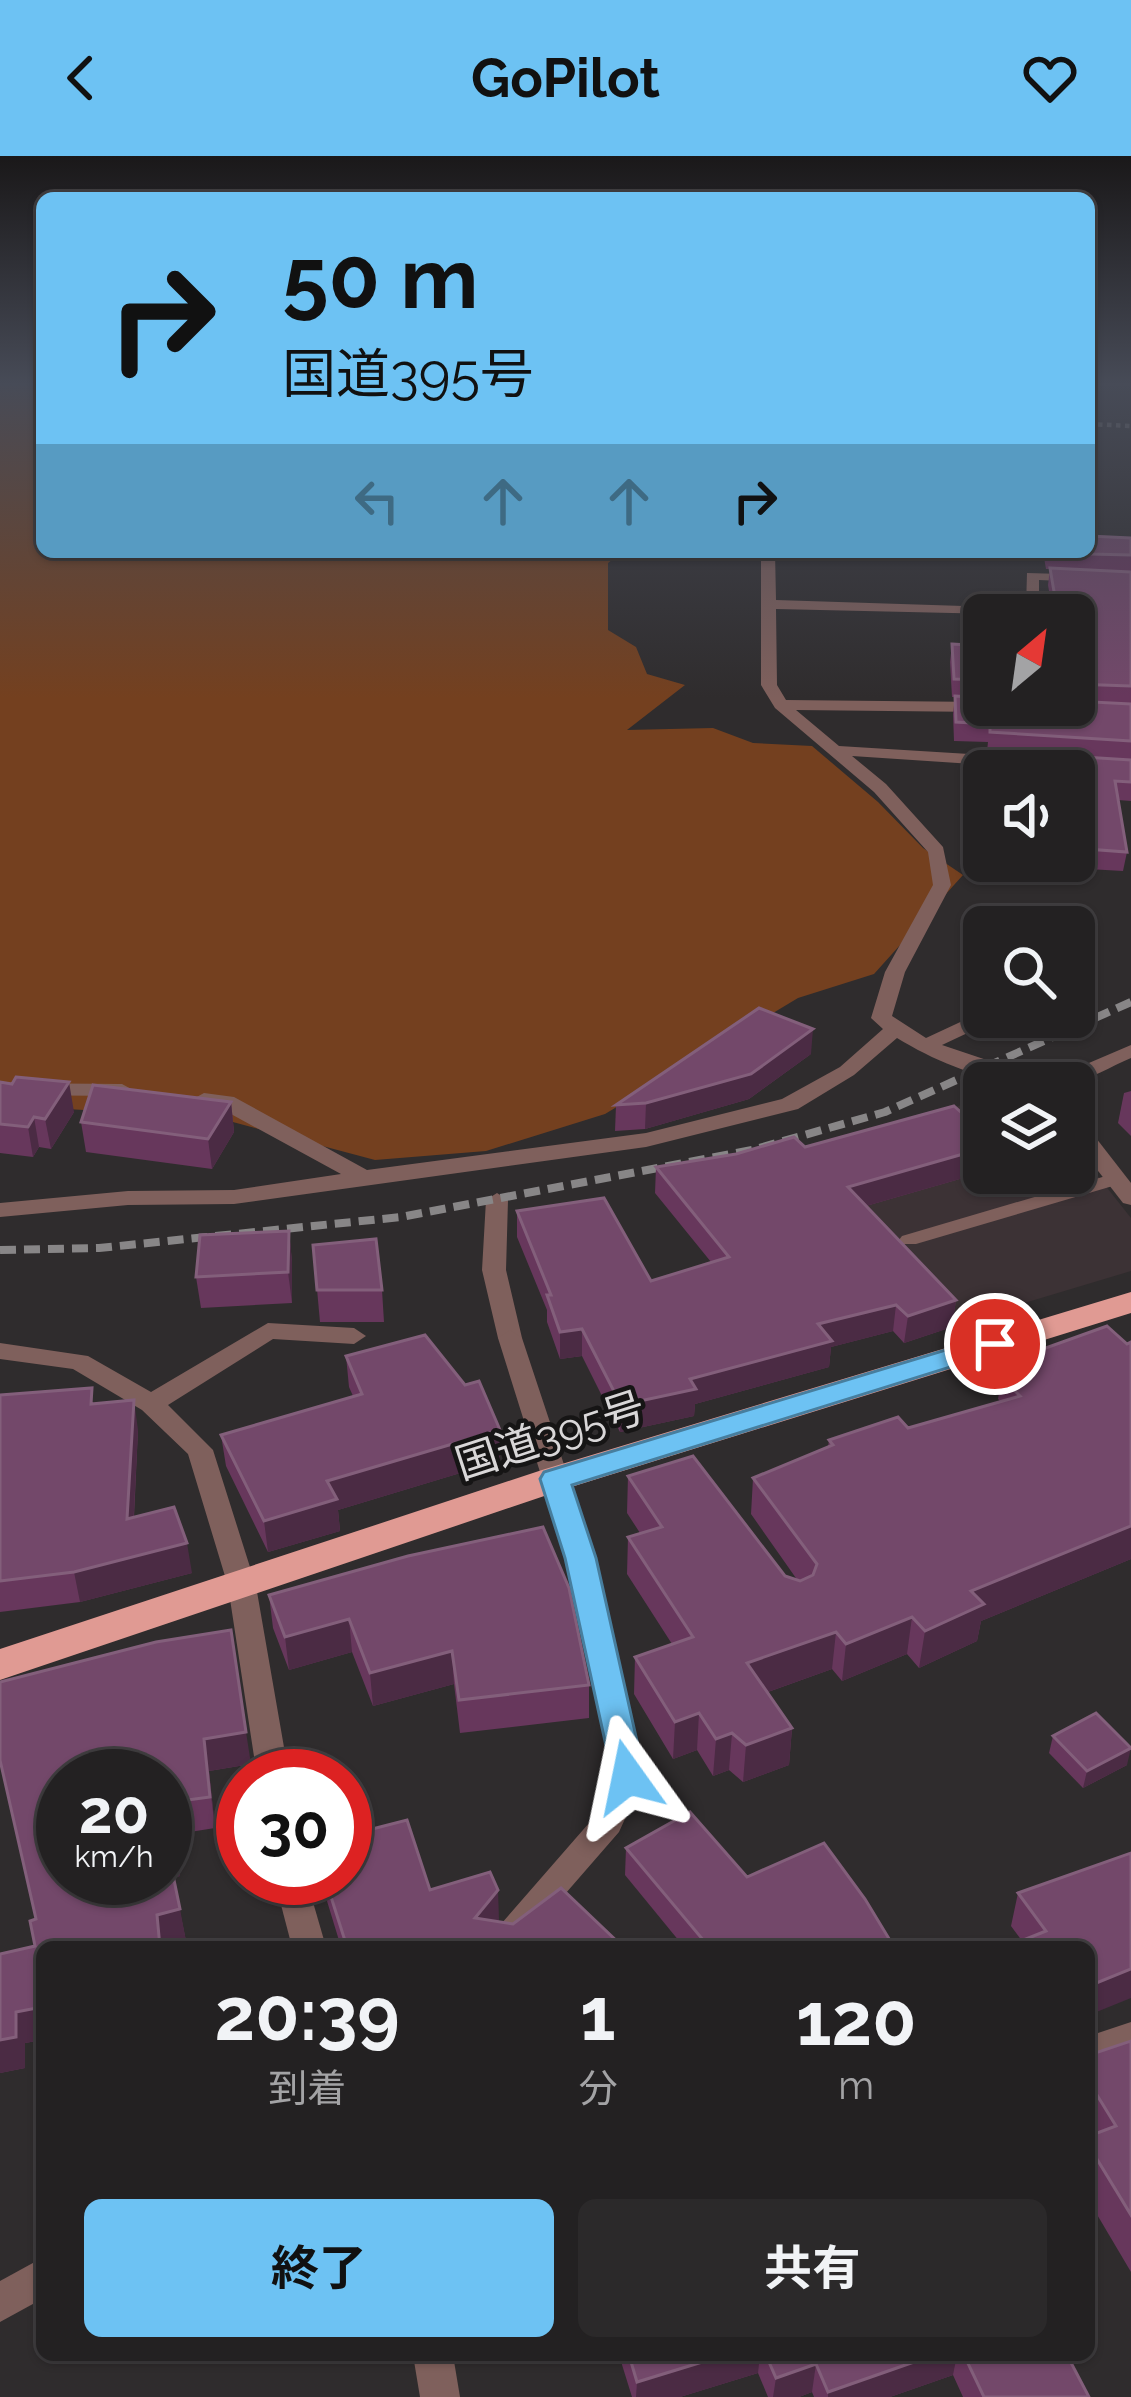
<!DOCTYPE html>
<html lang="ja">
<head>
<meta charset="utf-8">
<style>
	body { margin:0; font-family:Raleway,"Noto Sans JP",sans-serif; background:#2b292a; color:#f1f3f6; height:100vh; display:flex; flex-direction:column; font-size:45px; white-space:nowrap }
	* { box-sizing:border-box; margin:0 }
	p { font-size:39px; color:#a3a3a5 }
	.icon { flex:none; width:66px; height:66px; fill:none; stroke:currentColor; stroke-width:2; stroke-linecap:round; stroke-linejoin:round }
	.map { position:relative; flex:1; overflow:hidden }
	.panel { position:absolute; left:36px; top:1785px; width:1059px; height:420px; display:flex; flex-direction:column; background:#232122; border-radius:18px; box-shadow:0 3px 9px #0004,0 0 0 3px #403e40 }
	.panel>* { flex:none }
	.hud { position:absolute; left:36px; top:36px; width:1059px; height:366px; border-radius:18px; box-shadow:0 3px 9px #0004,0 0 0 3px #403e40; background:#6dc2f3; color:#111; overflow:hidden }
	.needle { width:78px; rotate:29deg }
	.buttons { position:absolute; left:963px; top:438px; display:grid; gap:24px }
	.buttons a { display:grid; place-items:center; width:132px; height:132px; border-radius:18px; background:#232122; box-shadow:0 3px 9px #0004,0 0 0 3px #403e40; font-size:60px }
	.speed { position:absolute; left:36px; top:1593px; display:flex; gap:24px; font-size:60px; font-weight:700; text-align:center }
	.speed>* { display:grid; place-content:center; width:156px; height:156px; border-radius:50%; background:#232122; box-shadow:0 3px 9px #0004,0 0 0 3px #403e40; line-height:1 }
	.speed small { font-size:30px; font-weight:400 }
	.speed .limit { border:18px solid #d22; background:#fff; color:#111 }
	.pin { position:absolute; display:grid; place-items:center; width:102px; height:102px; color:#fff; margin:-51px; border:6px solid #fff; border-radius:50%; box-shadow:0 3px 12px #0007 }
	.me { position:absolute; width:132px; margin:-66px; rotate:348deg; stroke-linejoin:round; filter:drop-shadow(0 0 9px #0008) }
	.turn { display:flex; align-items:center; gap:42px; height:252px; padding:0 48px; font-size:54px }
	.turn .icon { width:156px; height:156px; stroke-width:2.5 }
	.turn b { display:block; font-size:84px; line-height:102px }
	.lanes { display:flex; align-items:center; height:114px; padding:0 48px; background:#0003; justify-content:center; gap:60px; direction:ltr }
	.lanes .off { opacity:.35 }
	.eta { display:flex; justify-content:space-evenly; align-items:center; height:204px; text-align:center }
	.eta b { font-size:72px; font-weight:700; line-height:84px }
	.primary-button { display:flex; gap:24px; margin-top:auto; padding:24px 48px }
	.primary-button a { flex:1; height:138px; border-radius:18px; background:#6dc2f3; color:#111; font-size:48px; font-weight:700; line-height:138px; text-align:center }
	.primary-button a+a { background:#2b292a; color:#f1f3f6 }
	header { display:flex; justify-content:space-between; align-items:center; height:156px; padding:0 48px; background:#6dc2f3; color:#111; font-size:54px; font-weight:700 }
	.map>svg:first-child { display:block }
</style>
</head>
<body>
<header><svg class="icon" aria-label="back" viewBox="0 0 24 24"><path d="M15 5l-7 7 7 7"/></svg>GoPilot<svg class="icon" aria-label="heart" viewBox="0 0 24 24"><path d="M12 20l-8-8c-3-5 5-10 8-4 3-6 11-1 8 4z"/></svg></header>
<div class="map">
<svg width="1131" height="2241" viewBox="0 0 1131 2241">
	<rect width="100%" height="100%" fill="#2f2c2d"/>
	<!-- built -->
	<path fill="#3c3235" d="M 984,942 L 984,1017 L 1074,1017 L 1074,990 L 1131,1062 L 1131,1115 L 964,1165 L 804,998 Z"/>
	<!-- green -->
	<path fill="#74401f" d="M 0,229 L 42,229 L 42,396 L 622,396 L 608,407 L 608,474 L 636,491 L 647,518 L 685,529 L 627,574 L 713,572 L 753,587 L 812,590 L 878,646 L 923,692 L 963,719 L 874,818 L 798,842 L 605,958 L 486,995 L 375,1004 L 218,962 L 0,949 Z"/>
	<g fill="none" stroke-linecap="round" stroke-linejoin="round">
		<!-- path -->
		<path stroke="#838081" stroke-width="4.5" stroke-dasharray="4.5 4.5" stroke-linecap="butt" d="M 1089,268 L 1131,270"/>
		<!-- service -->
		<path fill="#7f605c" fill-rule="evenodd" d="M 1116,1017 L 1126,1023 L 1123,1027 L 916,1088 L 902,1088 L 899,1084 L 902,1080 Z"/>
		<!-- pedestrian -->
		<path fill="#7f605c" fill-rule="evenodd" d="M 497,1037 L 508,1044 L 506,1114 L 522,1182 L 510,1190 L 498,1182 L 482,1114 L 486,1044 Z"/>
		<!-- minor -->
		<g fill="#7f605c" fill-rule="evenodd">
			<path d="M 761,396 L 775,396 L 776,444 L 1026,452 L 1027,417 L 1131,420 L 1131,428 L 1039,424 L 1039,459 L 776,453 L 777,529 L 786,544 L 983,546 L 991,551 L 983,556 L 796,554 L 839,590 L 1018,601 L 1026,606 L 1018,611 L 852,600 L 886,628 L 943,691 L 951,729 L 905,816 L 892,860 L 926,882 L 984,855 L 984,861 L 996,861 L 993,865 L 942,889 L 1040,922 L 1042,927 L 1131,889 L 1131,902 C 1112,910 1089,924 1069,927 C 1011,936 946,912 897,882 L 854,919 L 798,953 L 646,991 L 234,1048 L 128,1049 L 0,1061 L 0,1047 L 128,1035 L 234,1034 L 341,1018 L 220,952 L 196,948 L 193,943 L 204,937 L 234,941 L 367,1014 L 646,977 L 782,943 L 840,911 L 883,873 L 871,862 L 885,816 L 933,729 L 928,696 L 874,636 L 775,552 L 761,529 Z"/>
			<path d="M 0,927 L 122,928 L 133,934 L 122,940 L 0,939 Z"/>
			<path d="M 1074,962 L 1082,964 L 1131,1027 L 1131,1049 L 1123,1047 L 1074,984 Z"/>
			<path d="M 268,1167 L 354,1172 L 366,1180 L 354,1188 L 273,1183 L 168,1249 L 213,1294 L 256,1430 L 289,1620 L 257,1620 L 228,1430 L 188,1298 L 142,1254 L 73,1213 L 0,1203 L 0,1187 L 88,1200 L 151,1236 Z"/>
			<path d="M 510,1174 L 522,1182 L 595,1402 L 644,1621 L 619,1676 L 519,1791 L 481,1791 L 596,1659 L 612,1621 L 567,1402 L 498,1182 Z"/>
			<path d="M 274,1722 L 306,1722 L 326,1791 L 292,1791 Z"/>
			<path d="M 1131,1866 L 1131,1898 L 1089,1912 L 1089,1880 Z"/>
			<path d="M 42,2102 L 42,2143 L 0,2166 L 0,2125 Z"/>
			<path d="M 413,2199 L 453,2199 L 460,2241 L 420,2241 Z"/>
		</g>
		<!-- trunk -->
		<path fill="#e09a93" fill-rule="evenodd" d="M 1131,1136 L 1131,1157 L 568,1332 L 0,1524 L 0,1493 L 542,1314 Z"/>
		<!-- rail -->
		<path stroke="#888687" stroke-width="8" stroke-dasharray="16 8" stroke-linecap="butt" d="M 0,1094 L 99,1092 L 401,1061 L 752,994 L 885,956 L 1131,846"/>
	</g>
	<!-- wall -->
	<g fill="#67375c" fill-rule="evenodd">
		<path d="M 1131,382 L 1131,645 L 1118,644 L 1127,696 L 1123,715 L 1035,710 L 1034,705 L 1074,705 L 1074,615 L 987,615 L 989,595 L 987,595 L 988,586 L 954,585 L 953,558 L 955,541 L 952,541 L 950,506 L 952,488 L 984,490 L 984,549 L 1074,549 L 1074,459 L 1053,459 L 1048,429 L 1050,413 L 1046,413 L 1043,396 L 1089,396 Z"/>
		<path d="M 811,898 L 749,943 L 645,973 L 615,975 L 616,949 Z"/>
		<path d="M 0,926 L 74,956 L 51,993 L 39,991 L 33,1001 L 0,997 Z"/>
		<path d="M 1131,935 L 1131,980 L 1118,967 L 1124,937 Z"/>
		<path d="M 231,946 L 234,976 L 212,1013 L 86,996 L 81,966 Z"/>
		<path d="M 984,977 L 984,1016 L 866,1050 L 956,1144 L 952,1171 L 904,1187 L 893,1175 L 831,1191 L 829,1211 L 695,1248 L 694,1260 L 620,1276 L 582,1200 L 560,1203 L 547,1166 L 547,1154 L 517,1081 L 517,1055 L 651,1125 L 711,1106 L 655,1037 L 656,1011 L 805,991 Z"/>
		<path d="M 289,1075 L 292,1106 L 292,1147 L 201,1152 L 196,1121 Z"/>
		<path d="M 313,1089 L 382,1134 L 384,1166 L 320,1166 Z"/>
		<path d="M 1131,1186 L 1131,1403 L 981,1465 L 977,1485 L 919,1512 L 907,1498 L 842,1525 L 832,1513 L 768,1536 L 792,1572 L 789,1609 L 743,1626 L 729,1614 L 713,1620 L 697,1594 L 673,1603 L 634,1538 L 635,1501 L 672,1488 L 627,1418 L 628,1381 L 640,1377 L 627,1357 L 628,1320 L 785,1420 L 798,1425 L 751,1358 L 753,1322 L 828,1291 L 829,1284 L 908,1272 L 1001,1246 L 998,1243 L 1004,1207 Z"/>
		<path d="M 346,1200 L 500,1274 L 500,1305 L 338,1354 L 340,1375 L 268,1396 L 226,1310 L 221,1279 L 353,1240 L 349,1231 Z"/>
		<path d="M 0,1239 L 95,1247 L 138,1274 L 134,1361 L 192,1417 L 80,1446 L 0,1456 Z"/>
		<path d="M 269,1439 L 589,1529 L 589,1562 L 460,1577 L 454,1528 L 373,1550 L 352,1496 L 289,1514 L 273,1472 Z"/>
		<path d="M 1053,1580 L 1127,1609 L 1083,1632 L 1049,1597 Z"/>
		<path d="M 0,1604 L 251,1608 L 209,1615 L 215,1672 L 171,1679 L 180,1720 L 173,1722 L 186,1785 L 163,1791 L 42,1791 L 42,1884 L 25,1887 L 25,1912 L 0,1917 L 0,1798 L 35,1790 L 36,1763 ZM 165,1620 L 165,1722 L 63,1722 Z"/>
		<path d="M 626,1692 L 747,1721 L 894,1791 L 684,1791 L 625,1719 Z"/>
		<path d="M 324,1722 L 430,1734 L 499,1764 L 497,1765 L 623,1791 L 341,1791 L 327,1745 Z"/>
		<path d="M 1018,1737 L 1089,1791 L 1024,1791 L 1025,1789 L 1011,1770 Z"/>
		<path d="M 1131,1885 L 1131,2116 L 1089,2045 L 1089,1899 Z"/>
		<path d="M 619,2199 L 1067,2199 L 1089,2241 L 963,2241 L 953,2219 L 890,2241 L 814,2241 L 812,2236 L 799,2241 L 768,2241 L 758,2217 L 680,2241 L 632,2241 Z"/>
	</g>
	<!-- shaded-wall -->
	<g fill="#4b2b44">
		<path d="M 813,873 L 811,898 L 749,943 L 645,973 L 646,947 Z"/>
		<path d="M 69,926 L 74,956 L 51,993 L 45,963 Z"/>
		<path d="M 231,946 L 234,976 L 212,1013 L 208,983 Z"/>
		<path d="M 34,961 L 39,991 L 33,1001 L 28,971 Z"/>
		<path d="M 984,992 L 984,1016 L 845,1056 L 848,1031 Z"/>
		<path d="M 289,1075 L 292,1106 L 292,1147 L 288,1116 Z"/>
		<path d="M 956,1144 L 952,1171 L 904,1187 L 908,1160 Z"/>
		<path d="M 896,1149 L 893,1175 L 831,1191 L 829,1211 L 695,1248 L 694,1260 L 620,1276 L 621,1249 L 690,1223 L 818,1168 Z"/>
		<path d="M 582,1173 L 582,1200 L 560,1203 L 560,1176 Z"/>
		<path d="M 134,1244 L 138,1274 L 132,1394 L 127,1363 Z"/>
		<path d="M 500,1274 L 500,1305 L 338,1354 L 340,1375 L 268,1396 L 264,1365 L 327,1325 Z"/>
		<path d="M 1131,1370 L 1131,1403 L 981,1465 L 977,1485 L 919,1512 L 925,1475 L 971,1435 Z"/>
		<path d="M 187,1387 L 192,1417 L 80,1446 L 74,1416 Z"/>
		<path d="M 912,1461 L 907,1498 L 842,1525 L 846,1488 Z"/>
		<path d="M 349,1463 L 352,1496 L 289,1514 L 285,1481 Z"/>
		<path d="M 836,1476 L 832,1513 L 745,1544 L 747,1507 Z"/>
		<path d="M 452,1495 L 454,1528 L 373,1550 L 370,1517 Z"/>
		<path d="M 699,1557 L 697,1594 L 673,1603 L 675,1566 Z"/>
		<path d="M 792,1572 L 789,1609 L 743,1626 L 746,1589 Z"/>
		<path d="M 246,1576 L 251,1608 L 209,1615 L 215,1672 L 204,1583 Z"/>
		<path d="M 732,1577 L 729,1614 L 713,1620 L 716,1583 Z"/>
		<path d="M 1131,1592 L 1127,1609 L 1083,1632 L 1087,1615 Z"/>
		<path d="M 174,1688 L 180,1720 L 173,1722 L 167,1690 Z"/>
		<path d="M 498,1734 L 499,1764 L 476,1791 L 475,1762 Z"/>
		<path d="M 180,1753 L 186,1785 L 160,1791 L 157,1759 Z"/>
		<path d="M 1131,1813 L 1131,1842 L 1089,1859 L 1089,1830 Z"/>
		<path d="M 42,1851 L 42,1884 L 25,1887 L 25,1912 L 0,1917 L 0,1884 L 16,1856 Z"/>
		<path d="M 725,2199 L 760,2199 L 758,2217 L 680,2241 L 636,2241 L 637,2226 Z"/>
		<path d="M 934,2199 L 957,2199 L 953,2219 L 890,2241 L 828,2241 L 828,2236 Z"/>
		<path d="M 816,2208 L 812,2236 L 799,2241 L 773,2241 L 776,2222 Z"/>
	</g>
	<!-- building -->
	<g fill="#73486a" stroke="#835f7b" stroke-width="3">
		<path d="M 1089,380 L 1131,382 L 1131,399 L 1048,397 L 1089,396 Z"/>
		<path d="M 1050,412 L 1131,416 L 1131,530 L 1074,528 L 1074,459 L 1058,459 Z"/>
		<path d="M 952,488 L 984,490 L 984,524 L 954,523 Z"/>
		<path d="M 955,540 L 984,542 L 984,549 L 1074,549 L 1074,545 L 1131,548 L 1131,585 L 990,576 L 990,568 L 956,566 Z"/>
		<path d="M 989,595 L 1131,604 L 1131,626 L 1115,625 L 1127,696 L 1074,692 L 1074,615 L 989,615 Z"/>
		<path d="M 759,852 L 813,873 L 751,918 L 646,947 L 616,949 Z"/>
		<path d="M 16,921 L 69,926 L 45,963 L 34,961 L 28,971 L 0,968 L 0,926 L 12,928 Z"/>
		<path d="M 93,929 L 231,946 L 208,983 L 81,966 Z"/>
		<path d="M 954,950 L 984,977 L 984,992 L 848,1031 L 956,1144 L 908,1160 L 896,1149 L 818,1168 L 832,1185 L 690,1223 L 696,1233 L 621,1249 L 582,1173 L 560,1176 L 547,1139 L 551,1139 L 517,1055 L 604,1042 L 651,1125 L 729,1101 L 656,1011 L 736,998 L 794,981 L 805,991 Z"/>
		<path d="M 289,1075 L 288,1116 L 196,1121 L 200,1079 Z"/>
		<path d="M 376,1083 L 382,1134 L 317,1134 L 313,1089 Z"/>
		<path d="M 1107,1170 L 1127,1188 L 1131,1186 L 1131,1370 L 971,1435 L 984,1448 L 925,1475 L 912,1461 L 846,1488 L 836,1476 L 747,1507 L 792,1572 L 746,1589 L 732,1577 L 716,1583 L 699,1557 L 675,1566 L 635,1501 L 693,1481 L 628,1381 L 662,1371 L 628,1320 L 693,1300 L 785,1420 L 800,1425 L 813,1419 L 817,1408 L 753,1322 L 833,1289 L 829,1284 L 898,1261 L 908,1272 L 1020,1240 L 1008,1228 L 1021,1223 L 1004,1207 Z"/>
		<path d="M 425,1179 L 465,1229 L 479,1225 L 500,1274 L 327,1325 L 337,1343 L 264,1365 L 221,1279 L 362,1238 L 346,1200 Z"/>
		<path d="M 92,1232 L 91,1248 L 134,1244 L 127,1363 L 174,1351 L 187,1387 L 74,1416 L 0,1425 L 0,1239 Z"/>
		<path d="M 543,1371 L 569,1432 L 589,1529 L 459,1544 L 452,1495 L 370,1517 L 349,1463 L 285,1481 L 269,1439 L 408,1400 Z"/>
		<path d="M 231,1474 L 246,1576 L 204,1583 L 210,1641 L 165,1647 L 165,1620 L 63,1620 L 63,1722 L 165,1722 L 165,1659 L 174,1688 L 167,1690 L 180,1753 L 157,1759 L 160,1791 L 42,1791 L 42,1851 L 16,1856 L 16,1881 L 0,1884 L 0,1798 L 35,1790 L 30,1765 L 36,1763 L 0,1604 L 0,1526 L 156,1486 Z"/>
		<path d="M 1096,1557 L 1131,1592 L 1087,1615 L 1053,1580 Z"/>
		<path d="M 690,1656 L 747,1721 L 824,1687 L 865,1743 L 894,1791 L 709,1791 L 626,1692 Z"/>
		<path d="M 407,1664 L 430,1734 L 490,1716 L 498,1734 L 475,1762 L 513,1768 L 561,1732 L 623,1791 L 347,1791 L 325,1722 L 345,1722 L 345,1680 Z"/>
		<path d="M 1131,1697 L 1131,1813 L 1089,1830 L 1089,1791 L 1032,1791 L 1026,1783 L 1046,1775 L 1018,1737 Z"/>
		<path d="M 1131,1885 L 1131,2059 L 1089,1990 L 1089,1980 L 1116,1970 L 1089,1926 L 1089,1899 Z"/>
		<path d="M 629,2199 L 725,2199 L 637,2226 Z"/>
		<path d="M 766,2199 L 934,2199 L 828,2236 L 816,2208 L 776,2222 Z"/>
		<path d="M 964,2199 L 1067,2199 L 1089,2241 L 984,2241 Z"/>
	</g>
	<!-- sky -->
	<linearGradient id="sky" x2="0" y2="1"><stop stop-color="#1a1819"/><stop offset="0.42" stop-color="#474b57"/><stop offset="1" stop-color="#474b57" stop-opacity="0"/></linearGradient>
	<rect width="1131" height="542" fill="url(#sky)"/>
	<!-- route -->
	<path fill="#6dc2f3" stroke="#477e9e" stroke-width="3" d="M 995,1179 L 1009,1188 L 1005,1194 L 572,1329 L 596,1402 L 645,1621 L 640,1631 L 628,1635 L 615,1631 L 565,1402 L 540,1323 L 544,1316 Z"/>
	<g text-anchor="middle" stroke-width="9" stroke-linejoin="round" paint-order="stroke">
		<!-- street labels -->
		<g font-size="42" fill="#d9d7d8" stroke="#161515">
			<text transform="translate(550 1279) rotate(-18)" y="15">国道395号</text>
		</g>
	</g>
</svg>
<div class="buttons">
<a><svg class="needle" viewBox="-14 -14 28 28"><path d="M0-13l5 13h-10z" fill="#e53935"/><path d="M0 13l5-13h-10z" fill="#a3a3a5"/></svg></a>
<a><svg class="icon" aria-label="sound" viewBox="0 0 24 24"><path d="M4 9h4l5-4v14l-5-4H4zM17 9q2 3 0 6"/></svg></a>
<a><svg class="icon" aria-label="search" viewBox="0 0 24 24"><circle cx="10" cy="10" r="6"/><path d="M15 15l6 6"/></svg></a>
<a><svg class="icon" aria-label="layers" viewBox="0 0 24 24"><path d="M12 4l9 5-9 5-9-5zM3 14l9 5 9-5"/></svg></a>
</div>
<div class="speed"><div>20<small>km/h</small></div><div class="limit">30</div></div>
<div class="pin" style="left:995px;top:1188px;background:#d93025"><svg class="icon" aria-label="arrive" viewBox="0 0 24 24"><path d="M6 21V4h12l-3 4 3 4H6"/></svg></div>
<svg class="me" style="left:628px;top:1621px" viewBox="-20 -20 40 40"><path d="M0-17L14 15 0 8-14 15z" fill="#6dc2f3" stroke="#fff" stroke-width="4"/></svg>
<div class="hud">
<div class="turn"><svg class="icon" aria-label="right" viewBox="0 0 24 24"><path d="M7 20v-9h11M14 6l5 5-5 5"/></svg><div><b>50 m</b>国道395号</div></div>
<div class="lanes"><svg class="icon off" aria-label="left" viewBox="0 0 24 24"><path d="M17 20v-9H6M10 6l-5 5 5 5"/></svg><svg class="icon off" aria-label="ahead" viewBox="0 0 24 24"><path d="M12 20V5M6 11l6-6 6 6"/></svg><svg class="icon off" aria-label="ahead" viewBox="0 0 24 24"><path d="M12 20V5M6 11l6-6 6 6"/></svg><svg class="icon" aria-label="right" viewBox="0 0 24 24"><path d="M7 20v-9h11M14 6l5 5-5 5"/></svg></div>
</div>
<section class="panel">
<div class="eta">
<div><b>20:39</b><p>到着</p></div>
<div><b>1</b><p>分</p></div>
<div><b>120</b><p>m</p></div>
</div>
<div class="primary-button"><a>終了</a><a>共有</a></div>
</section>
</div>
</body>
</html>
